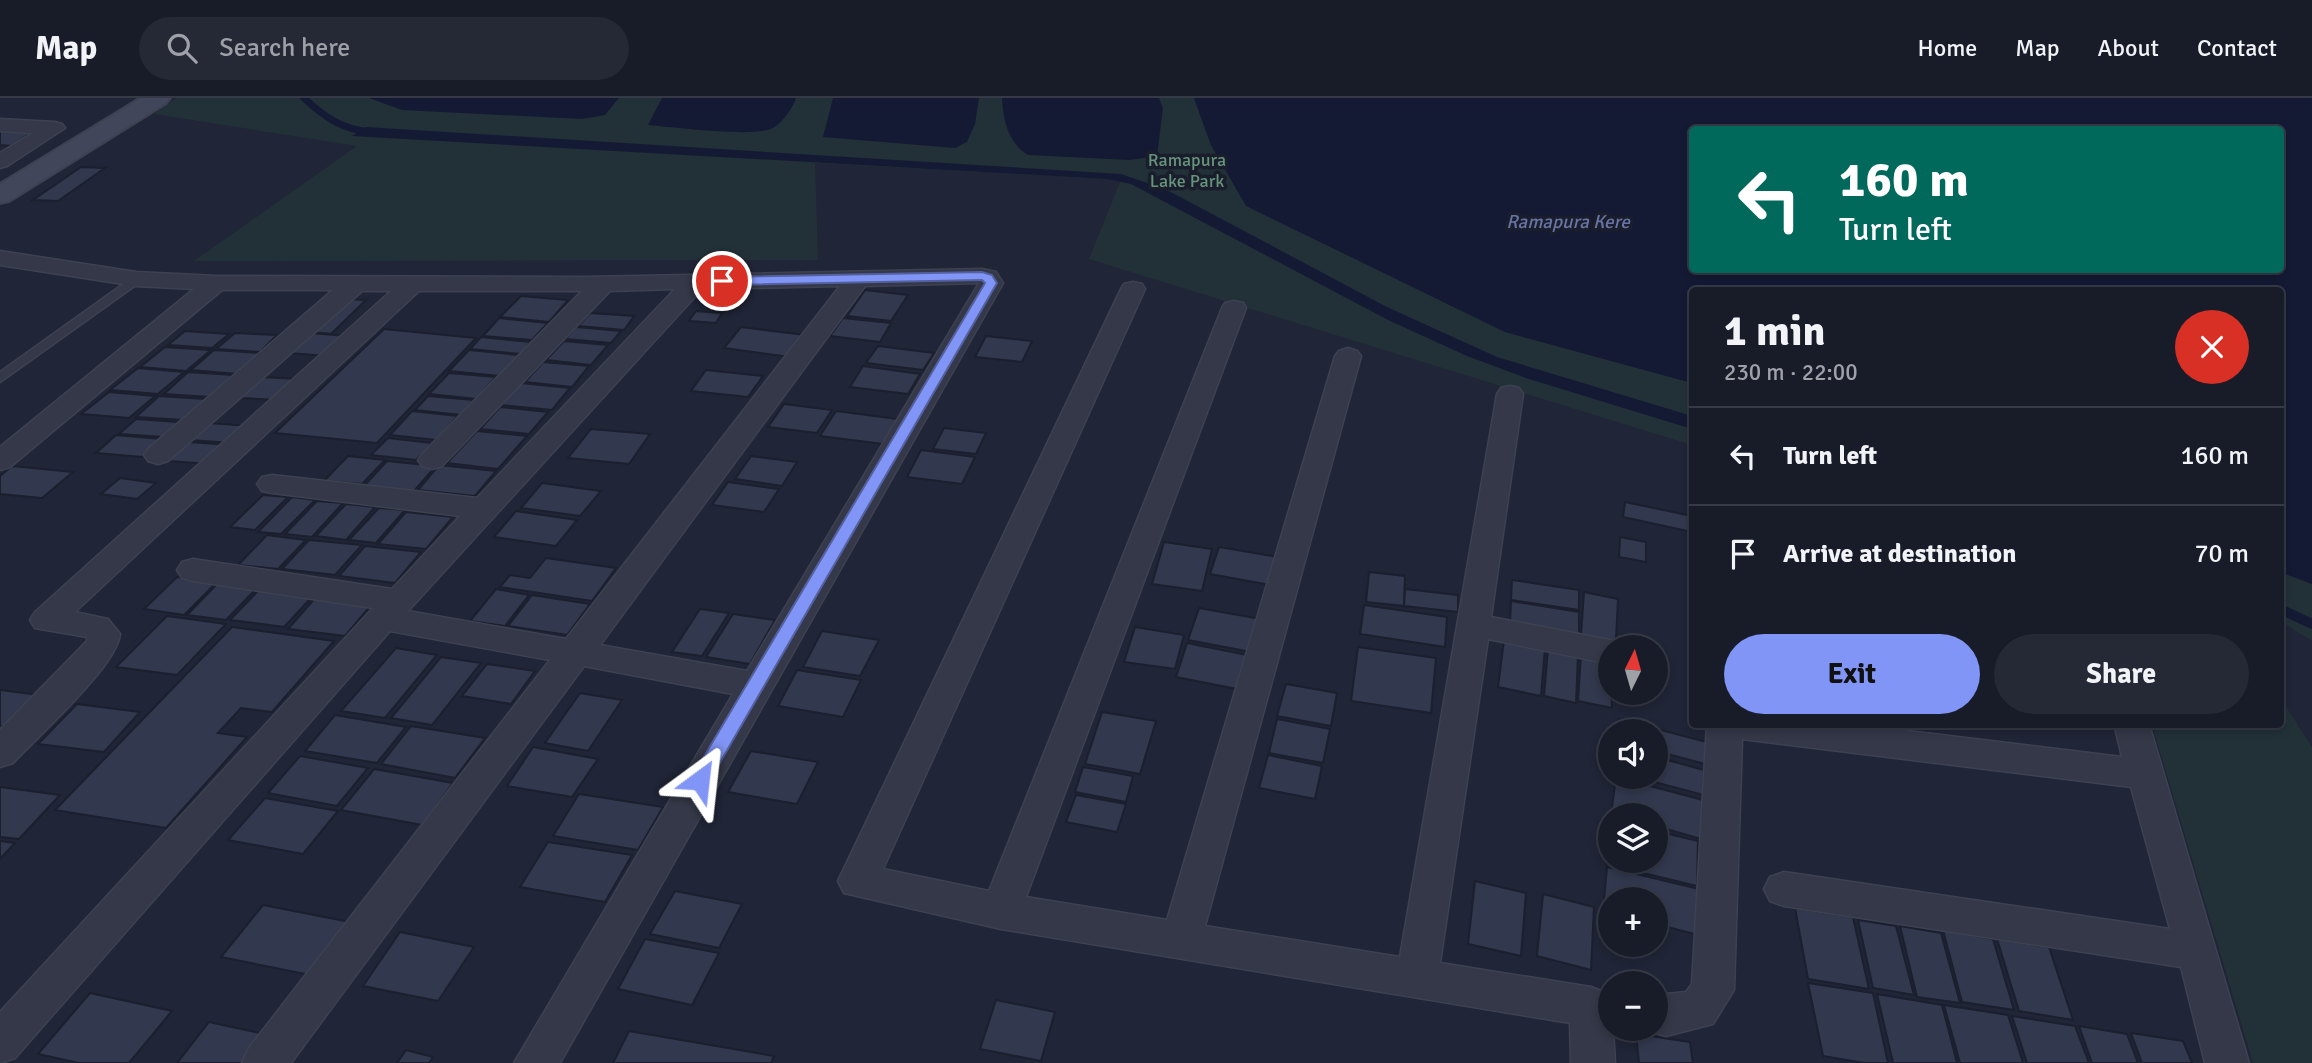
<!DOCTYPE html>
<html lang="en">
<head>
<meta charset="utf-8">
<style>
	body { margin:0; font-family:Signika,sans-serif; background:#252935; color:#f1f3f6; height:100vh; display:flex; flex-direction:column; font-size:26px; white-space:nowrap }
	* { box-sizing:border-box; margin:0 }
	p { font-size:23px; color:#9fa1a8 }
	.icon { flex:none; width:38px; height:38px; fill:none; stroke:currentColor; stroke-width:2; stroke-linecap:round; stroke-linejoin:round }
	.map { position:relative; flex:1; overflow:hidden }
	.drawer { position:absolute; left:1689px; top:189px; width:595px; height:441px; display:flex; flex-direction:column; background:#181c29; border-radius:7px; box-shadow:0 4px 10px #0003,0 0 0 2px #363a46 }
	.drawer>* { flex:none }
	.hud { position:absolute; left:1689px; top:28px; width:595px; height:147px; border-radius:7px; box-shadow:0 4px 10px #0003,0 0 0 2px #363a46; background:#00695c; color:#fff; overflow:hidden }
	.needle { width:46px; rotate:5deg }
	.fabs { position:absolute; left:1598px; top:537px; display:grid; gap:14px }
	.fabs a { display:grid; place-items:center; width:70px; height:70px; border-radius:50%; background:#181c29; box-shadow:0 4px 10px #0003,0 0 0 2px #363a46; font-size:35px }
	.pin { position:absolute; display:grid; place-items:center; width:60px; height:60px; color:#fff; margin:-30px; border:4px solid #fff; border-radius:50%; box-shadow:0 2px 7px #0007 }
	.me { position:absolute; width:77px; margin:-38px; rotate:30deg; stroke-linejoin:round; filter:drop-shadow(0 0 5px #0008) }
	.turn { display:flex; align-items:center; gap:24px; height:147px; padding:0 35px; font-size:32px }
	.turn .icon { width:91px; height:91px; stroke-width:2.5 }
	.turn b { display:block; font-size:49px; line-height:60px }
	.round { display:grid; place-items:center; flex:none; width:74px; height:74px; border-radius:37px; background:#252935 }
	.summary { display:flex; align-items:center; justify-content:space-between; height:119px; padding:0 35px }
	h1 { font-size:42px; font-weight:800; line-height:52px }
	.primary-button { display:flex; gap:14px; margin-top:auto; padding:14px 35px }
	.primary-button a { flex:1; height:80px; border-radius:42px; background:#8195f6; color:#111; font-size:28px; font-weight:800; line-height:80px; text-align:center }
	.primary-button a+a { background:#252935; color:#f1f3f6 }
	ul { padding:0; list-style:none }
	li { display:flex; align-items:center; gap:21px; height:98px; padding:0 35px; border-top:2px solid #363a46 }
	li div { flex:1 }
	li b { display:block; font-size:26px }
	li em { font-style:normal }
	header { display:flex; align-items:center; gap:42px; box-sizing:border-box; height:98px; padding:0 35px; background:#181c29; border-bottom:2px solid #363a46 }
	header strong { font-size:33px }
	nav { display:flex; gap:38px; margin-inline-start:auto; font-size:24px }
	.search { width:490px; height:63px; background:#252935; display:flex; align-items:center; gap:18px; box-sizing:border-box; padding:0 24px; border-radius:38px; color:#9fa1a8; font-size:26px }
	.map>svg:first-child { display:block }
</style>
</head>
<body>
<header>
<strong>Map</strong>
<div class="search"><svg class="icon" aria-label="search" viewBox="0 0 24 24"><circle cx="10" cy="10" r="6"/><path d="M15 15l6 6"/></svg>Search here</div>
<nav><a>Home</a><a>Map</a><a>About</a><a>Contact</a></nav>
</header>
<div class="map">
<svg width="2312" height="965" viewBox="0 0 2312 965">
	<rect width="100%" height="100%" fill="#202537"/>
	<!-- green -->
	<g fill="#223138">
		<path d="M 176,0 L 1194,0 L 1211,47 L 1247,108 L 1505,234 L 1692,285 L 1692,347 L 1089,161 L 1120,84 L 1107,81 L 815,65 L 818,162 L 194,163 L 357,48 L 154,16 Z"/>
		<path d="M 2280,474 L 2312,486 L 2312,543 L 2280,523 Z"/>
		<path d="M 2280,599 L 2312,649 L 2312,965 L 2253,965 L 2152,627 L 2280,626 Z"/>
	</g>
	<!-- water -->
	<g fill="#141a34" fill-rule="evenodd">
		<path d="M 369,0 L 619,0 L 605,17 L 582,21 L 402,12 Z"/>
		<path d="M 662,0 L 796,0 C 793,10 783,24 773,30 C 757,40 671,29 648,27 Z"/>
		<path d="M 833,0 L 979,0 L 975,26 L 967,44 L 955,50 L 823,39 Z"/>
		<path d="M 1002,0 L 1159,0 L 1163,10 L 1157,58 L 1130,62 L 1028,57 C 1008,45 1003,22 1002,0 Z"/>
		<path d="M 1194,0 L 2312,0 L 2312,486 L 2280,474 L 2280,192 L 1692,192 L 1692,285 L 1505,234 L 1246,108 L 1211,47 ZM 1692,32 L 2280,32 L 2280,172 L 1692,172 Z"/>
		<path d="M 366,29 L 1121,76 L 1165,91 L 1387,209 L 1497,259 L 1692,318 L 1692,331 L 1529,281 L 1467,258 L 1388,222 L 1131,86 L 1107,81 L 352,38 Z"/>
	</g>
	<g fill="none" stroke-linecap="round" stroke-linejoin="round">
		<!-- stream-far1 -->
		<path stroke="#141a34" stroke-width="7" d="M 304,0 C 324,19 343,32 371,34"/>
		<!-- stream -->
		<path stroke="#141a34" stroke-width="10" d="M 2280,511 L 2312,526"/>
	</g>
	<!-- building -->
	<g fill="#32384e" stroke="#1b1f2e" stroke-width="2">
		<path d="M 0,32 L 34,33 L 11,48 L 0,47 Z"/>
		<path d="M 81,69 L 105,70 L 58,103 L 33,102 Z"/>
		<path d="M 865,192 L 908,197 L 891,223 L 847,218 Z"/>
		<path d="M 521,198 L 568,202 L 549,224 L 500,219 Z"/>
		<path d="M 347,201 L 366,202 L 331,236 L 311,234 Z"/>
		<path d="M 696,213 L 722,215 L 716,225 L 689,223 Z"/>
		<path d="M 590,215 L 634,218 L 624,232 L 578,228 Z"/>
		<path d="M 499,220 L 548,225 L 532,242 L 483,238 Z"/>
		<path d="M 843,220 L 891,225 L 880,244 L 830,238 Z"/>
		<path d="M 576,229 L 621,233 L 611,245 L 565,241 Z"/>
		<path d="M 741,229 L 805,237 L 789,259 L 724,250 Z"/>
		<path d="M 384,231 L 476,240 L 377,345 L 275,335 Z"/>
		<path d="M 185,233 L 229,236 L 212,250 L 168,247 Z"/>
		<path d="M 235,235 L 277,237 L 260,254 L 216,251 Z"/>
		<path d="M 310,235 L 348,238 L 327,258 L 289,255 Z"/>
		<path d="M 986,238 L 1032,243 L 1022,264 L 975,259 Z"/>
		<path d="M 481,239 L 531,244 L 520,256 L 470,251 Z"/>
		<path d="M 564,243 L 608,247 L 591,267 L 546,262 Z"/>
		<path d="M 878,248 L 934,255 L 923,272 L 866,265 Z"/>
		<path d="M 165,249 L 211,252 L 186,273 L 140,269 Z"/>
		<path d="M 214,252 L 260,255 L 237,276 L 191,272 Z"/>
		<path d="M 469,252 L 519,257 L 500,278 L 449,273 Z"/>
		<path d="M 543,264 L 589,268 L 572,289 L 525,284 Z"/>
		<path d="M 863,268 L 920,276 L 908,296 L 850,289 Z"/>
		<path d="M 138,270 L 184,274 L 158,296 L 110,292 Z"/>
		<path d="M 706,272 L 763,278 L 748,299 L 691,293 Z"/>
		<path d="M 188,274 L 233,277 L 210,299 L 164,296 Z"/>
		<path d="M 449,275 L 496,279 L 476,301 L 429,296 Z"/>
		<path d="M 261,279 L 300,281 L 278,302 L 239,300 Z"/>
		<path d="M 521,285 L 570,290 L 552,312 L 501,307 Z"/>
		<path d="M 109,294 L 155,298 L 129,320 L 81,316 Z"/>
		<path d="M 159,298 L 206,301 L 183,322 L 136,319 Z"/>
		<path d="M 428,298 L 474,302 L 461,317 L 415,312 Z"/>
		<path d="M 784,306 L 832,312 L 817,335 L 768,329 Z"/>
		<path d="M 500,309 L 548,314 L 529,336 L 480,331 Z"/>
		<path d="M 412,313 L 458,318 L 436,342 L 390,337 Z"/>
		<path d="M 836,313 L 898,321 L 883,346 L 820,338 Z"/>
		<path d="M 136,321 L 179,324 L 163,339 L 119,336 Z"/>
		<path d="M 208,325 L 251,328 L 233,345 L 189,342 Z"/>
		<path d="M 944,330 L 986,335 L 976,356 L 933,351 Z"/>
		<path d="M 591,331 L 650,336 L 629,366 L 568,360 Z"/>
		<path d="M 477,333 L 527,338 L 498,371 L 447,365 Z"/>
		<path d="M 116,337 L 162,341 L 142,359 L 96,355 Z"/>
		<path d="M 388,340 L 432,345 L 416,362 L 371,357 Z"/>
		<path d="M 188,344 L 231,347 L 211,366 L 167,363 Z"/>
		<path d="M 921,352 L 975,359 L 962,386 L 907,379 Z"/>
		<path d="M 348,358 L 385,362 L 362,386 L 324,383 Z"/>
		<path d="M 751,358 L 797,364 L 782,388 L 735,381 Z"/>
		<path d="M 387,363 L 436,368 L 414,393 L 364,388 Z"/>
		<path d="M 439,367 L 496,373 L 475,398 L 418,392 Z"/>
		<path d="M 12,368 L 73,374 L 42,400 L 0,396 L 0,378 Z"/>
		<path d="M 120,380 L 156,385 L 137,401 L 101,396 Z"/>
		<path d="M 728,384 L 779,391 L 764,414 L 712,407 Z"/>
		<path d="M 542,385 L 601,393 L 580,418 L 521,410 Z"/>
		<path d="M 263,397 L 288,399 L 255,432 L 230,429 Z"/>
		<path d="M 292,399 L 315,402 L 281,436 L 258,434 Z"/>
		<path d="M 317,403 L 343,405 L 312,439 L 285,436 Z"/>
		<path d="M 1625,404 L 1692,418 L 1692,434 L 1623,419 Z"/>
		<path d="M 346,406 L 375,409 L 346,442 L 316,438 Z"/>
		<path d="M 379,410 L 405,412 L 376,445 L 349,442 Z"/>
		<path d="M 516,413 L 577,422 L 556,448 L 494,439 Z"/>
		<path d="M 406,414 L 453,419 L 426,451 L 378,446 Z"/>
		<path d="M 267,437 L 306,442 L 278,471 L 238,467 Z"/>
		<path d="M 1620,439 L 1646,444 L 1646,464 L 1619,459 Z"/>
		<path d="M 309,442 L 362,447 L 335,477 L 282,471 Z"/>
		<path d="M 1164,444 L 1212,451 L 1202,493 L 1152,486 Z"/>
		<path d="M 365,448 L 421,454 L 395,485 L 339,478 Z"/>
		<path d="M 1219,449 L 1278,459 L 1270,487 L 1210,476 Z"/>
		<path d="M 546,460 L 616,470 L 592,503 L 500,489 L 510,477 L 530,480 Z"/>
		<path d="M 1369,474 L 1405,478 L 1404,508 L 1366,504 Z"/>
		<path d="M 177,479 L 217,484 L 184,517 L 144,511 Z"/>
		<path d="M 1512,482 L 1579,492 L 1579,512 L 1511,502 Z"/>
		<path d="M 217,486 L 256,491 L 226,522 L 187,517 Z"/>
		<path d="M 496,491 L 529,497 L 505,528 L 470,523 Z"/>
		<path d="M 1405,491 L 1458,497 L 1458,514 L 1404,508 Z"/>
		<path d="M 259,492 L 312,499 L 284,529 L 230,522 Z"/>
		<path d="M 1584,494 L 1618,501 L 1616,543 L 1581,537 Z"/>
		<path d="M 532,497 L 590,506 L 567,537 L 508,528 Z"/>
		<path d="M 316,499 L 372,506 L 345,538 L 288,531 Z"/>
		<path d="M 1511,503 L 1579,514 L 1579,537 L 1510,526 Z"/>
		<path d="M 1364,507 L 1447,519 L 1445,549 L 1360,536 Z"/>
		<path d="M 1199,510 L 1261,521 L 1251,554 L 1188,542 Z"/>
		<path d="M 700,511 L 729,515 L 702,558 L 672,554 Z"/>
		<path d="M 733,516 L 775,522 L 750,566 L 706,559 Z"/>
		<path d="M 167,518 L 226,526 L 177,577 L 116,569 Z"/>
		<path d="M 232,529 L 334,543 L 272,614 L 241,610 L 218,635 L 247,639 L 166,730 L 55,712 Z"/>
		<path d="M 1135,529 L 1184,537 L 1175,571 L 1124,564 Z"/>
		<path d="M 822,533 L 879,542 L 860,578 L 803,569 Z"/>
		<path d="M 1504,542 L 1545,550 L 1541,598 L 1498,589 Z"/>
		<path d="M 1187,545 L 1247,557 L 1237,591 L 1176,579 Z"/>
		<path d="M 1358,549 L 1436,560 L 1431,615 L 1351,603 Z"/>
		<path d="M 396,550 L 437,557 L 385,620 L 341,613 Z"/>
		<path d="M 1548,551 L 1578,557 L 1576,605 L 1544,598 Z"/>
		<path d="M 1581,556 L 1610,561 L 1612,610 L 1578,603 Z"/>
		<path d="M 441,559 L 481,565 L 432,627 L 391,620 Z"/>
		<path d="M 487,566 L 535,573 L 511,606 L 462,598 Z"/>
		<path d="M 797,572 L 861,582 L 843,619 L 778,608 Z"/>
		<path d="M 1286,586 L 1337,595 L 1331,628 L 1277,618 Z"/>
		<path d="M 0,592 L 40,597 L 8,629 L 0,628 Z"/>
		<path d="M 580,595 L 622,602 L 588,653 L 545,645 Z"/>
		<path d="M 77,606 L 140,614 L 104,654 L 38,646 Z"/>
		<path d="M 1102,614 L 1156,623 L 1140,676 L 1085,666 Z"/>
		<path d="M 335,617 L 406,629 L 377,665 L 305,653 Z"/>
		<path d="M 1277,621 L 1330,631 L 1323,665 L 1269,655 Z"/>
		<path d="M 1618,621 L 1707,644 L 1705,666 L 1656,653 L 1656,634 L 1616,634 Z"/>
		<path d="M 411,628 L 485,640 L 455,680 L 381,666 Z"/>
		<path d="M 533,649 L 598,661 L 572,699 L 507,688 Z"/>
		<path d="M 751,653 L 818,664 L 797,706 L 728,694 Z"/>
		<path d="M 1268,657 L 1322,668 L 1315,701 L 1259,690 Z"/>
		<path d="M 300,658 L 368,670 L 337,708 L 268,695 Z"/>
		<path d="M 1656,659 L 1704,672 L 1703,697 L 1636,679 L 1656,679 Z"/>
		<path d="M 1083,669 L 1133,678 L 1126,704 L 1075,694 Z"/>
		<path d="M 374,671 L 453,685 L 422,727 L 341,712 Z"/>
		<path d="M 1616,679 L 1703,702 L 1701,741 L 1656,728 L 1656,718 L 1611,716 Z"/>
		<path d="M 0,689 L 60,697 L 19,741 L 0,739 Z"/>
		<path d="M 579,696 L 663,709 L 638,752 L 553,738 Z"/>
		<path d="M 1076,697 L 1126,706 L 1117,734 L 1066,724 Z"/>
		<path d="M 265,700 L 338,713 L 303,756 L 228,742 Z"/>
		<path d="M 1609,723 L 1610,763 L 1656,763 L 1656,733 L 1698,743 L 1697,788 L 1606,766 Z"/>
		<path d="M 0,743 L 15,745 L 0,761 Z"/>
		<path d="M 548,744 L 632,757 L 605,804 L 520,789 Z"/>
		<path d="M 1607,769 L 1699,791 L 1698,837 L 1656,826 L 1656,802 L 1610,802 L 1610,814 L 1603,813 Z"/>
		<path d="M 1475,783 L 1526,795 L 1521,858 L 1468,846 Z"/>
		<path d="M 675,793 L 742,806 L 719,850 L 650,836 Z"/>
		<path d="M 1543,796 L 1594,809 L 1591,872 L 1537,858 Z"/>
		<path d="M 263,807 L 350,824 L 310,877 L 221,859 Z"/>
		<path d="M 1795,810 L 1853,819 L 1869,891 L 1808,881 Z"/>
		<path d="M 1858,822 L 1896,828 L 1914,897 L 1873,890 Z"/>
		<path d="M 1900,828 L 1941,835 L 1960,905 L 1917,899 Z"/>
		<path d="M 1943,832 L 1993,841 L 2014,912 L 1962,904 Z"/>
		<path d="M 400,834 L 474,849 L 438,903 L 363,888 Z"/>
		<path d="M 645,841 L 719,855 L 692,907 L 618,891 Z"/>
		<path d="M 1997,841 L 2049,849 L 2073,922 L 2019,913 Z"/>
		<path d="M 1808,885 L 1873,895 L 1888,965 L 1864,965 L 1823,958 Z"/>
		<path d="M 90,895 L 172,913 L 129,965 L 79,965 L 38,956 Z"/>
		<path d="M 1877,896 L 1942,907 L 1957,965 L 1893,965 Z"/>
		<path d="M 996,902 L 1055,914 L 1041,963 L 980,951 Z"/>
		<path d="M 1944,907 L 2008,917 L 2023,965 L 1960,965 Z"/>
		<path d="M 2012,918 L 2075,928 L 2089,965 L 2027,965 Z"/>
		<path d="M 209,924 L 264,936 L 242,965 L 177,965 Z"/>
		<path d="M 2079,928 L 2127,936 L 2138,965 L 2092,965 Z"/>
		<path d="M 629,933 L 774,958 L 771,965 L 613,965 Z"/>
		<path d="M 2131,935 L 2183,943 L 2192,965 L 2142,965 Z"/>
		<path d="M 1636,936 L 1690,944 L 1693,965 L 1639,965 Z"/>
		<path d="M 406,952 L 433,959 L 429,965 L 397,965 Z"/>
	</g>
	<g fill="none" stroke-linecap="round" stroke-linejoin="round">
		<defs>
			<path id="lane" d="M 136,177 L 140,178 L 140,184 L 0,284 L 0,274 Z"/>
			<g id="street">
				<path d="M 0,21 L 55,24 L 62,26 L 65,30 L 7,68 L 0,70 L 0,55 L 33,35 L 0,33 Z"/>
				<path d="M 0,153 L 136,174 L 216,178 L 586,179 L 982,171 L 996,174 L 1003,185 L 560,965 L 514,965 L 733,596 L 584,568 L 291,965 L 242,965 L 249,950 L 550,562 L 390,533 L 15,960 L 0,965 L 0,914 L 373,510 L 193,483 L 182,480 L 177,472 L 182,464 L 193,461 L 392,491 L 460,418 L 272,395 L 262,393 L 257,386 L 262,379 L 272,377 L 477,400 L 675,191 L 610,193 L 442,368 L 432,371 L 422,368 L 418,362 L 422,356 L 582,193 L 419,193 L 75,514 L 108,521 L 120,536 C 117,568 37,639 13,665 L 0,669 L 0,632 L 87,543 L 87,539 L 35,530 L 30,522 L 35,514 L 391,193 L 362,193 L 168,363 L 158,366 L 148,363 L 144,357 L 148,351 L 333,192 L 222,192 L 10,369 L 0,372 L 0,349 L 194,191 L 136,188 L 0,167 ZM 979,185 L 747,573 L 600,547 L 865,188 ZM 840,188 L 566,541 L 408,513 L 702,191 Z"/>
				<path d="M 1133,184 L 1142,186 L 1145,191 L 883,771 L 989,793 L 1222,210 L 1225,205 L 1234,203 L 1243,205 L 1246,210 L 1026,799 L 1167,822 L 1335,258 L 1339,253 L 1348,250 L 1357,253 L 1361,258 L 1205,828 L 1400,859 L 1497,296 L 1501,290 L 1510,288 L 1519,290 L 1523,296 L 1491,519 L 1610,542 L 1622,545 L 1624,550 L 1610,550 L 1610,566 L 1488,541 L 1440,865 L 1591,889 L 1606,895 L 1610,904 L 1610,931 L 1613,931 L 1615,965 L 1571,965 L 1570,925 L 1001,831 L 844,795 L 838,783 L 1121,191 L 1124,186 Z"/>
				<path d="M 1707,626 L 1851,626 L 2122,659 L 2114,626 L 2149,626 L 2249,965 L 2205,965 L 2181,869 L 1784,808 L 1770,803 L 1764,791 L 1770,779 L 1784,774 L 2170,831 L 2131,689 L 1742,641 L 1734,892 L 1713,926 L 1666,938 L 1641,931 L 1656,931 L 1656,897 L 1686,894 L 1692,886 Z"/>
			</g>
			<path id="secondary" d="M 141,0 L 170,0 L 166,5 L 9,103 L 0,105 L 0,86 Z"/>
		</defs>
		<!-- lane casing -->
		<use href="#lane" stroke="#3d4151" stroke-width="3"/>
		<!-- street casing -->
		<use href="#street" stroke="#3d4151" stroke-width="3"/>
		<!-- secondary casing -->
		<use href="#secondary" stroke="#3d4151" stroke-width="4"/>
		<!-- lane -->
		<use href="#lane" fill="#343848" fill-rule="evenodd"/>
		<!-- street -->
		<use href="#street" fill="#343848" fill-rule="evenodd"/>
		<!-- secondary -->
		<use href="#secondary" fill="#42465a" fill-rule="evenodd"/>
	</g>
	<!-- route -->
	<path fill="#8195f6" stroke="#5461a0" stroke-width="2" d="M 982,174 L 992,177 L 997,185 L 707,687 L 700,689 L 693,687 L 691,682 L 693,677 L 985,185 L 982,182 L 722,187 L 716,183 L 722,179 Z"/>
	<g text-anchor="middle" stroke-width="7" stroke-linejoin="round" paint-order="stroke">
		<!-- far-park labels -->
		<g font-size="18" fill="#66947b" stroke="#191d2c">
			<text x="1187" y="68">Ramapura<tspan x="1187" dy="21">Lake Park</tspan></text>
		</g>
		<!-- far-water labels -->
		<g font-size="19" font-style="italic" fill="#6774a3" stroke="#191d2c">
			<text x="1568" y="130">Ramapura Kere</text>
		</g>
	</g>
</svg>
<div class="fabs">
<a><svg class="needle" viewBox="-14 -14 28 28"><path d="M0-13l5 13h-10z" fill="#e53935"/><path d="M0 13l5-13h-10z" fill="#9fa1a8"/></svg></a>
<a><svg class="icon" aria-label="sound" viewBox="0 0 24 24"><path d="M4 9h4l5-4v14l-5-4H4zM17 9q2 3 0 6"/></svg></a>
<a><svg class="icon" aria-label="layers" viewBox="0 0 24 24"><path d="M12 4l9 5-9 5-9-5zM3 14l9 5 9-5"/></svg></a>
<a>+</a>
<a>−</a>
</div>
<div class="pin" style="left:722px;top:183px;background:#d93025"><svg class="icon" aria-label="arrive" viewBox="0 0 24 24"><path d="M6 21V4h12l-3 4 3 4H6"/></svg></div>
<svg class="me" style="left:700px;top:682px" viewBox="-20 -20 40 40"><path d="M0-17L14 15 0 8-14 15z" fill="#8195f6" stroke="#fff" stroke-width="4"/></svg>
<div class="hud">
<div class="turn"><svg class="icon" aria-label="left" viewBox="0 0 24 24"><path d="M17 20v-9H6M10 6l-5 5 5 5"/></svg><div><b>160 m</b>Turn left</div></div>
</div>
<section class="drawer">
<div class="summary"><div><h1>1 min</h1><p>230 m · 22:00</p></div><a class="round" style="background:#d93025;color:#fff"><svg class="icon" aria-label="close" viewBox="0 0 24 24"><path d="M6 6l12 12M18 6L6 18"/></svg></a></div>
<ul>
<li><svg class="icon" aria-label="left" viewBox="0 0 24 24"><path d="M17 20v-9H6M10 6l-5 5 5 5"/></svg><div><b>Turn left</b></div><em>160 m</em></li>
<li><svg class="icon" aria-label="arrive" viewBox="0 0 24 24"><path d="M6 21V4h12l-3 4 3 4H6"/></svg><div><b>Arrive at destination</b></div><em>70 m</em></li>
</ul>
<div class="primary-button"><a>Exit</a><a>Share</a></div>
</section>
</div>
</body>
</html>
